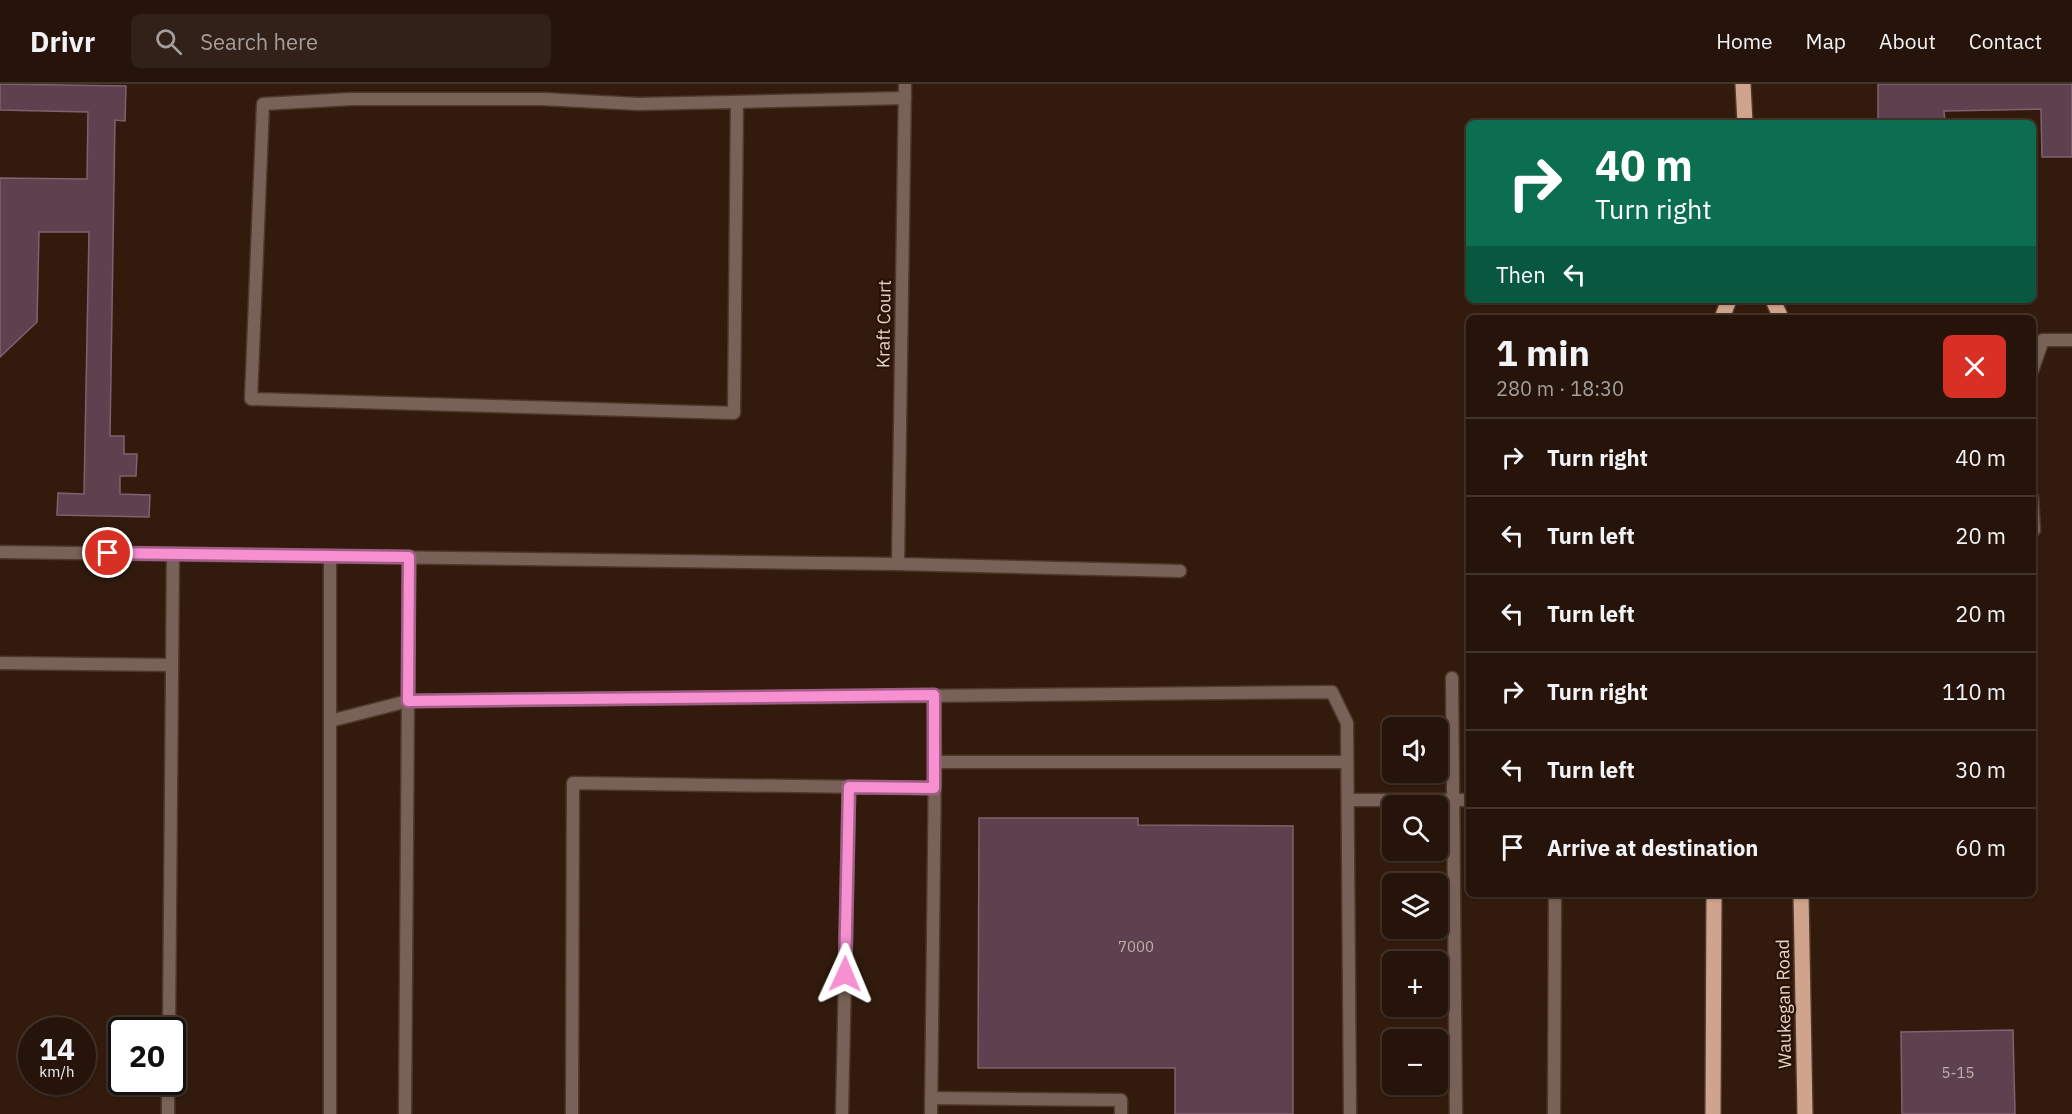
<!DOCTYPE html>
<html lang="en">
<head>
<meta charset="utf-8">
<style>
	body { margin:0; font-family:"IBM Plex Sans",sans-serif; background:#322118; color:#f1f3f6; height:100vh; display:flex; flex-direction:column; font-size:22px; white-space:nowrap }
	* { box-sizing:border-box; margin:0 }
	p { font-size:20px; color:#a49e9c }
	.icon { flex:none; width:33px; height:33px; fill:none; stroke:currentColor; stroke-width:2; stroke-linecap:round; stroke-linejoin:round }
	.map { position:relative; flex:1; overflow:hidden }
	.drawer { position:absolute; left:1466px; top:231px; width:570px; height:582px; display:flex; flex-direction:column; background:#26140a; border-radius:9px; box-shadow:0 2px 4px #0004,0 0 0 2px #42332b }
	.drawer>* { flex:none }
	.hud { position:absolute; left:1466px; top:36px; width:570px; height:183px; border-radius:9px; box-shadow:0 2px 4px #0004,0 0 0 2px #42332b; background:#0b6e4f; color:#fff; overflow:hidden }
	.buttons { position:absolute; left:1382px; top:633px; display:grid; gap:12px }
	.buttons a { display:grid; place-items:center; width:66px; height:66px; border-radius:9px; background:#26140a; box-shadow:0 2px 4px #0004,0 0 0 2px #42332b; font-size:30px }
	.speed { position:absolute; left:18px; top:933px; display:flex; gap:12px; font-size:30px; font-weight:700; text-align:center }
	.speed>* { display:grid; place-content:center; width:78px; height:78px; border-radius:50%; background:#26140a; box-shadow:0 2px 4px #0004,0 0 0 2px #42332b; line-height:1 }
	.speed small { font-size:15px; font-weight:400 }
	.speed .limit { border:3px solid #111; border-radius:9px; background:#fff; color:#111 }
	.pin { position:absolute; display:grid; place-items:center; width:51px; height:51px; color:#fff; margin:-26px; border:3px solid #fff; border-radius:50%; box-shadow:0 2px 6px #0007 }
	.me { position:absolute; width:66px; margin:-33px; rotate:1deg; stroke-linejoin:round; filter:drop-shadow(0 0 4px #0008) }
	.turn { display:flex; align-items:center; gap:21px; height:126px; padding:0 30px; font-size:27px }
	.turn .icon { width:78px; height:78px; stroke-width:2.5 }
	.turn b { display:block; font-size:42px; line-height:51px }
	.then { display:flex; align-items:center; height:57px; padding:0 30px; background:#0003; gap:12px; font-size:22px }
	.round { display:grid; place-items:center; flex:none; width:63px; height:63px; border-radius:9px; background:#322118 }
	.overview { display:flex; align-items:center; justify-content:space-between; height:102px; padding:0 30px }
	h1 { font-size:36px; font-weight:700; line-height:45px }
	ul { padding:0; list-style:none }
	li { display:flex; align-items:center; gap:18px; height:78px; padding:0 30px; border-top:2px solid #42332b }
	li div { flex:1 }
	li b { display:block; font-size:22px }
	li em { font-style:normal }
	header { display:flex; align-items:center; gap:36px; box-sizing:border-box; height:84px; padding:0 30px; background:#26140a; border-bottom:2px solid #42332b }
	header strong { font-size:28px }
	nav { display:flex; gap:33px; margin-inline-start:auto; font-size:21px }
	.search { width:420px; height:54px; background:#322118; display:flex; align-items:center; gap:15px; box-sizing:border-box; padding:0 21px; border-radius:9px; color:#a49e9c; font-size:22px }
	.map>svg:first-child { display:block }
</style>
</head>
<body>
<header>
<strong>Drivr</strong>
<div class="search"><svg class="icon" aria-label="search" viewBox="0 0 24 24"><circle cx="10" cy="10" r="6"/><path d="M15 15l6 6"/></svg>Search here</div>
<nav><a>Home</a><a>Map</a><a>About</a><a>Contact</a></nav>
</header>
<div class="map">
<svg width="2072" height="1030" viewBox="0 0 2072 1030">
	<rect width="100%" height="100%" fill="#321b0d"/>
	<!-- building -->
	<g fill="#5d414e" stroke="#7f616f" stroke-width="1.5">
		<path d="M 0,0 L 126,2 L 125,37 L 115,36 L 110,352 L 124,352 L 124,370 L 137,370 L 136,392 L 120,392 L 120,410 L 150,411 L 149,433 L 57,431 L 58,409 L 84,410 L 89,148 L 39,148 L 37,238 L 0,273 L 0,94 L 87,95 L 88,28 L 0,26 Z"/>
		<path d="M 1878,0 L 2072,0 L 2072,73 L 2042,73 L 2041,25 L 1944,27 L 1945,39 L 1878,39 Z"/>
		<path d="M 979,734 L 1138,734 L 1138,741 L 1293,742 L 1293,1030 L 1175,1030 L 1175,984 L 978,984 Z"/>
		<path d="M 2013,946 L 2015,1030 L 1902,1030 L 1901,948 Z"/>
	</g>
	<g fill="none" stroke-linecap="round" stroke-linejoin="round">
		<defs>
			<g id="lane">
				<path d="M 737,18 L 734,329 L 251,315 L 263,20 L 351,15 L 542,15 L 639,20 L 905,14"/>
				<path d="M 2032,287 L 2043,256 L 2072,256"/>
				<path d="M 2032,413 L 2034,446"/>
				<path d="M 0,468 L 898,480 L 1180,487"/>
				<path d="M 898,480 L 905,0"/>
				<path d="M 0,579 L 172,581"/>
				<path d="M 1452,594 L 1456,1030"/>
				<path d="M 934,611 L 935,678"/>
				<path d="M 330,637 L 408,617 L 1332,608 L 1347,639 L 1350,1030"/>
				<path d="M 1348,716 L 1468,716"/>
				<path d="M 169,946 L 173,470"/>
				<path d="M 931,1014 L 1121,1016 L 1121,1030"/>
				<path d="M 168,1030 L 168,998"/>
				<path d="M 572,1030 L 573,699 L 934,704"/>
				<path d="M 842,1030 L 849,703"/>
				<path d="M 931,1030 L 935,678 L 1347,678"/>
				<path d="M 1554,1030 L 1555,810"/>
			</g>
			<g id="street">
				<path d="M 330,472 L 330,1030"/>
				<path d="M 405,1030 L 409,473"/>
			</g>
			<g id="primary">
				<path d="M 1743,0 L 1745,39"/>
				<path d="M 1773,216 L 1781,234"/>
				<path d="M 1722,234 L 1729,216"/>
				<path d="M 1801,810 L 1805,1030"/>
				<path d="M 1713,1030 L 1714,810"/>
			</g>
		</defs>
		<!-- lane casing -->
		<use href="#lane" stroke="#4e382b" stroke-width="15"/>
		<!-- street casing -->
		<use href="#street" stroke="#4e382b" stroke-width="15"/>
		<!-- primary casing -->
		<use href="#primary" stroke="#4e382b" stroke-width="18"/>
		<!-- lane -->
		<use href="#lane" stroke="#786257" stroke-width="12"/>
		<!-- street -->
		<use href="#street" stroke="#786257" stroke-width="12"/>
		<!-- primary -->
		<use href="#primary" stroke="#cfa38c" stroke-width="15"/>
	</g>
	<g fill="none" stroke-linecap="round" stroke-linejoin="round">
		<defs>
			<path id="route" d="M 108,469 L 409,473 L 408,617 L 934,611 L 934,704 L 849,703 L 845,890"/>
		</defs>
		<!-- route casing -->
		<use href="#route" stroke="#a05e87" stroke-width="15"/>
		<!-- route -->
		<use href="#route" stroke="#f690d0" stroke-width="10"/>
	</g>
	<g text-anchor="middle" stroke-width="4.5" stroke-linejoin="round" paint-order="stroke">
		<!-- number labels -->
		<g font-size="15" fill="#c2aeab">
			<text x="1136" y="868">7000</text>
			<text x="1958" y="994">5-15</text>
		</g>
		<!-- street labels -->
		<g font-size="18" fill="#e3d3ca" stroke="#281205">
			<text transform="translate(884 240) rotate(-89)" y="6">Kraft Court</text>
			<text transform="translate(1784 920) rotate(-91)" y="6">Waukegan Road</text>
		</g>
	</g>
</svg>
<div class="buttons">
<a><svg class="icon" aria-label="sound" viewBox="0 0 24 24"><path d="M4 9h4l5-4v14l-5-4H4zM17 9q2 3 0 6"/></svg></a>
<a><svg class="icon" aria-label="search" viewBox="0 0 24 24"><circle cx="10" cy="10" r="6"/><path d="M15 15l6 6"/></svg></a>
<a><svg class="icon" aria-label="layers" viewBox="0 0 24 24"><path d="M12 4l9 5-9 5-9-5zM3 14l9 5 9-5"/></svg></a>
<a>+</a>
<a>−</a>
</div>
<div class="speed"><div>14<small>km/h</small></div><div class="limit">20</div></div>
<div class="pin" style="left:108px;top:469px;background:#d93025"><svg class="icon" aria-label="arrive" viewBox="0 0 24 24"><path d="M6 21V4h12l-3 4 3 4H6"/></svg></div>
<svg class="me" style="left:845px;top:890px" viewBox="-20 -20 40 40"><path d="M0-17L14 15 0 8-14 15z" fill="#f690d0" stroke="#fff" stroke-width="4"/></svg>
<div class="hud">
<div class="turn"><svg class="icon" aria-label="right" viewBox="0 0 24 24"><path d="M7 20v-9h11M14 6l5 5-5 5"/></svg><div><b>40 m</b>Turn right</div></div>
<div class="then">Then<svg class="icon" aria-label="left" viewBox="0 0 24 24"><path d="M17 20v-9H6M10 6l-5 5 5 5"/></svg></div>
</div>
<section class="drawer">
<div class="overview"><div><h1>1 min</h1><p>280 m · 18:30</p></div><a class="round" style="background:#d93025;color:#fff"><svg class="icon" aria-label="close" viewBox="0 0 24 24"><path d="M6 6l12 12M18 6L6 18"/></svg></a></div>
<ul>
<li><svg class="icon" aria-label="right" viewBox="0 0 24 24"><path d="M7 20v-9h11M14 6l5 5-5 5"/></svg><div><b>Turn right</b></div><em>40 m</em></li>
<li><svg class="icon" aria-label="left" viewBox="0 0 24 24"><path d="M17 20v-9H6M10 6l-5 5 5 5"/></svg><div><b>Turn left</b></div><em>20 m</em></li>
<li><svg class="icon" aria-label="left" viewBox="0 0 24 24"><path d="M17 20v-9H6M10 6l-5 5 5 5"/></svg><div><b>Turn left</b></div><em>20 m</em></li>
<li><svg class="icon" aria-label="right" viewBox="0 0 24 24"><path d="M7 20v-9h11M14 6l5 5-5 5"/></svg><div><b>Turn right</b></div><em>110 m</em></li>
<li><svg class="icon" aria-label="left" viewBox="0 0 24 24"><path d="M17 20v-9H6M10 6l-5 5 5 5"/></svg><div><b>Turn left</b></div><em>30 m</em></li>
<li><svg class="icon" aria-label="arrive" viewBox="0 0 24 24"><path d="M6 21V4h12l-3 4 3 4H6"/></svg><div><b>Arrive at destination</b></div><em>60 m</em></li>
</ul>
</section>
</div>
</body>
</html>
